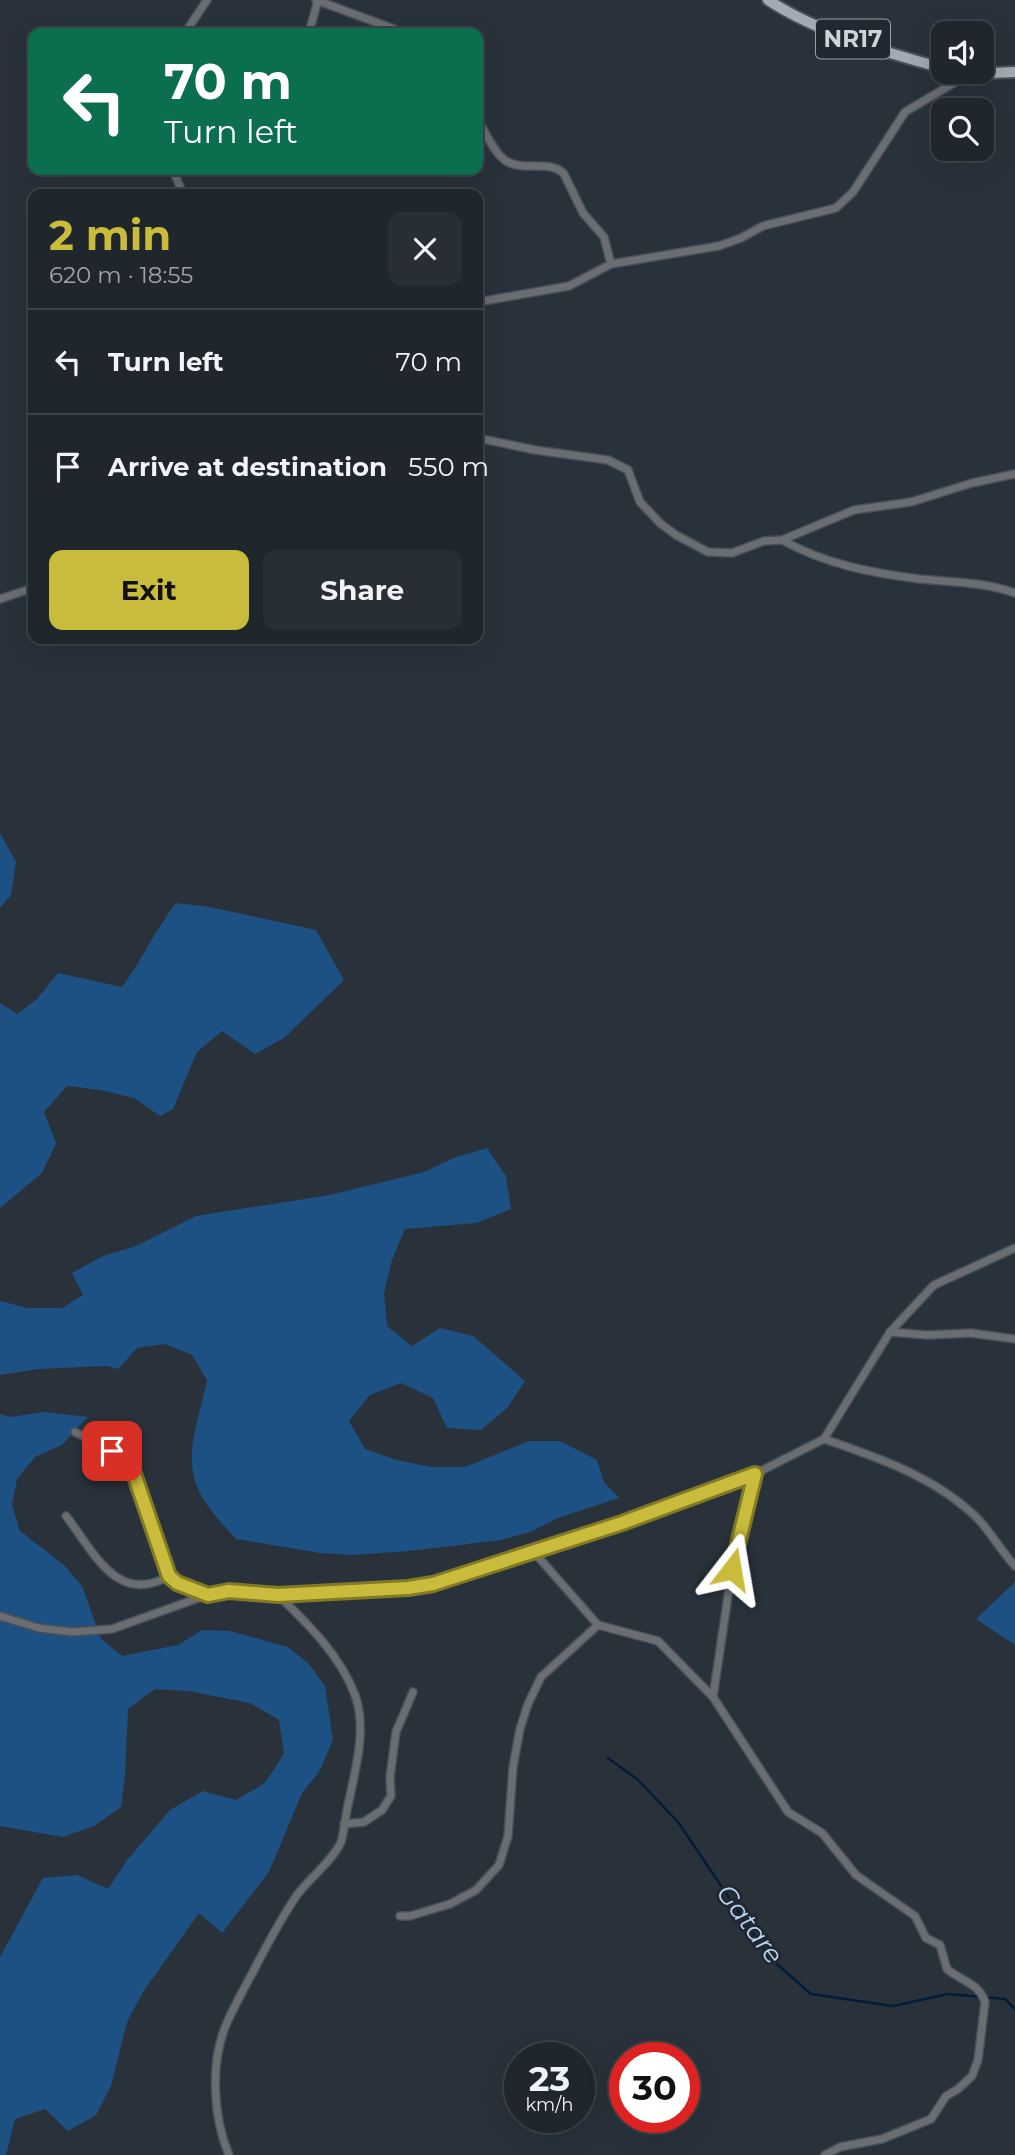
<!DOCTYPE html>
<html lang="en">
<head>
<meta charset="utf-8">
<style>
	body { margin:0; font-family:Montserrat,sans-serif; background:#272e34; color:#f1f3f6; height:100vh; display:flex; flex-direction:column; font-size:26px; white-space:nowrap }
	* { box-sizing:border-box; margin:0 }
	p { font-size:23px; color:#a1a5a9 }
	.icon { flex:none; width:38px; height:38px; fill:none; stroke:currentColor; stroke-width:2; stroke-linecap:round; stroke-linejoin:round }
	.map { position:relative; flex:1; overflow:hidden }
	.panel { position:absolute; left:28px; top:189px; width:455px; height:455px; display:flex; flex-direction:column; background:#1f262c; border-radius:14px; box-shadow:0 7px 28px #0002,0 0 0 2px #3c4348 }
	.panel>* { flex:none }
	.hud { position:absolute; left:28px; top:28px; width:455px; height:147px; border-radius:14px; box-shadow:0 7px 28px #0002,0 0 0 2px #3c4348; background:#0b6e4f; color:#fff; overflow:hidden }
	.buttons { position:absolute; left:931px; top:21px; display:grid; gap:14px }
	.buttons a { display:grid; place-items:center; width:63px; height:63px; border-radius:14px; background:#1f262c; box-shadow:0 7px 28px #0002,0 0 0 2px #3c4348; font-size:35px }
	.speed { position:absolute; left:504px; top:2042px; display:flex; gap:14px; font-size:35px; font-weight:700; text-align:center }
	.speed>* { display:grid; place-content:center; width:91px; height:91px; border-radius:50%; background:#1f262c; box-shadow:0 7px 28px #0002,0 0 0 2px #3c4348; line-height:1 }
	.speed small { font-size:18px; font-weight:400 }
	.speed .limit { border:10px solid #d22; background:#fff; color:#111 }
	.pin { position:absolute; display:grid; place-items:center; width:60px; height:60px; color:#fff; margin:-30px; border-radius:14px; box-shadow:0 4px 10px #0006 }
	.me { position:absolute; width:77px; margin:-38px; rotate:14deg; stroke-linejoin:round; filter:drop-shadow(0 0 5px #0008) }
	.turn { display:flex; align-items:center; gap:24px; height:147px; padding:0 21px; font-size:32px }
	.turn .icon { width:91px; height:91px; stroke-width:2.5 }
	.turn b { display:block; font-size:49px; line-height:60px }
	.round { display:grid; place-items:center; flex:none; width:74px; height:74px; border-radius:14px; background:#272e34 }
	.headline { display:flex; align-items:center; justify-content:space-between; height:119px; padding:0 21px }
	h1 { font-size:42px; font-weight:700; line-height:52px; color:#c9bb3b }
	.cta { display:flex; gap:14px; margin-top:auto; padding:14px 21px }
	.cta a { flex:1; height:80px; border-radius:14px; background:#c9bb3b; color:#111; font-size:28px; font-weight:700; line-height:80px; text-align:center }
	.cta a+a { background:#272e34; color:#f1f3f6 }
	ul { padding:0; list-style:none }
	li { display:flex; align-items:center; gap:21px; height:105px; padding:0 21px; border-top:2px solid #3c4348 }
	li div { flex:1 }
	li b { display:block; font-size:26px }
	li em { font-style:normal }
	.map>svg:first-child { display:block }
</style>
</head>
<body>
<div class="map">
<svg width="1015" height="2155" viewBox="0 0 1015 2155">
	<rect width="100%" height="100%" fill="#29323b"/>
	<!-- green -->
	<g fill="#1d5183">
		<path d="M 0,833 L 16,862 L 11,895 L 0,908 Z"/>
		<path d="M 176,903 L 210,907 L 316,930 L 344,980 L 284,1038 L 255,1054 L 222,1031 L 197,1052 L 173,1109 L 160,1116 L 134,1098 L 101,1090 L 67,1086 L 44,1112 L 56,1143 L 42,1173 L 0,1208 L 0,1003 L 17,1014 L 37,999 L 58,973 L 122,987 C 142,960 155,930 176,903 Z"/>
		<path d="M 487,1148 L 506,1176 L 511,1209 L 476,1223 L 405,1229 L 392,1260 L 384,1293 L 387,1326 L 412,1346 L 440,1328 L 473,1336 L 525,1381 L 507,1408 L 481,1430 L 447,1428 L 433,1398 L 401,1383 L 370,1395 L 349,1421 L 365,1449 L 397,1460 L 431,1467 L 465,1467 L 529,1441 L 560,1441 L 597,1460 L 604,1482 L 619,1498 L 558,1518 L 530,1532 L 501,1540 L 409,1551 L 351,1555 L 320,1553 L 236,1539 C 223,1524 207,1509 199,1491 C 182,1455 200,1417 207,1380 L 192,1355 L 165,1344 L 137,1348 L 118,1369 L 106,1366 L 38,1369 L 0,1375 L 0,1301 L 28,1308 L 62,1308 L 83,1295 L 72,1273 L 103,1256 L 136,1246 L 196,1216 L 330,1195 L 424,1172 L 456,1157 Z"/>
		<path d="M 44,1412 L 88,1417 L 62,1445 L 35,1457 L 17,1479 L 12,1505 L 20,1531 L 64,1565 L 82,1586 L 101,1639 L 122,1656 L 178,1645 L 202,1630 L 230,1631 L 288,1647 L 309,1664 L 325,1686 L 333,1740 L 319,1772 L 302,1793 L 269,1872 L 222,1933 L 199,1913 L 143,1992 L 127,2022 L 111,2086 L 96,2115 L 68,2131 L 45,2109 L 15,2119 L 6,2155 L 0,2155 L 0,1957 L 43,1878 L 77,1875 L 108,1889 L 128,1859 L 170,1810 L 203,1791 L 236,1800 L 265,1783 L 284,1754 L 279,1720 L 250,1703 L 188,1691 L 155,1689 L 128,1709 L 125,1775 L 121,1807 L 94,1826 L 63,1837 L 0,1826 L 0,1414 L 11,1417 Z"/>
		<path d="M 1015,1582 L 1015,1645 L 976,1619 Z"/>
	</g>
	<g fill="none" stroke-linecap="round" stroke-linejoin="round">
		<!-- stream -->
		<path stroke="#011d38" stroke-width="2.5" d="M 608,1758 L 638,1780 L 678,1822 L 769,1957 L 811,1994 L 893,2006 L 948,1994 L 1005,1999 L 1015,2009"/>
		<defs>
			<g id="minor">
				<path d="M 316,0 L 394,29 L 399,33"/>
				<path d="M 185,33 L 207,0"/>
				<path d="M 309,33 L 318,0"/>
				<path d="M 478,120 C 485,132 494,153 506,161 C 524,172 550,159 564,174 L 583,213 L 604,237 L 611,264"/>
				<path d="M 173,170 L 183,194"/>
				<path d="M 478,302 L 569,286 L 611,264 L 719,246 L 741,238 L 763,226 L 836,208 L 853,192 L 905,112 L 969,74"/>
				<path d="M 478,438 L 535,450 L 608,460 L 628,470 L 640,502 L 661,524 L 676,535 L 708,552 L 732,553 L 764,541 L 782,540 L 854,510 L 911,502 L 972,483 L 1015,474"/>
				<path d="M 782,540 C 825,564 871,573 920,579 C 952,582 984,582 1015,593"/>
				<path d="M 0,599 L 33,588"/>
				<path d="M 890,1332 L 927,1335 L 971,1333 L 1015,1339"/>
				<path d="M 75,1432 L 112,1451 L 132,1468 L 169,1576 L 177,1583 L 208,1595"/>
				<path d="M 824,1439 C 877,1457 932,1476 974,1515 C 990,1530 1000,1550 1015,1566"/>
				<path d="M 755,1474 L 732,1569 L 713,1697 L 788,1812 L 822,1833 L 856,1875 L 915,1916 L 926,1938 L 940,1945 L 947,1969 C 961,1981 979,1983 985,2002 L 978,2060 L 972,2076 L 958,2089 L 946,2096 L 931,2119 L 882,2139 L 840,2147 L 825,2155"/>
				<path d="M 66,1516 C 94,1552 117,1606 169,1576"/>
				<path d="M 533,1551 L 598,1625 L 658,1641 L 713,1697"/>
				<path d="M 0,1616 L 39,1628 L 72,1632 L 112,1629 L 218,1591 L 247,1590 L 278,1595 L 408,1588 L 433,1584 L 622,1523 L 755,1474 L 824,1439 L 890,1332 L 934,1285 L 1015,1248"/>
				<path d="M 344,1824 L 364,1822 L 382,1810 L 391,1796 L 390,1777 L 396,1732 L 413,1692"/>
				<path d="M 400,1916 L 410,1916 L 450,1904 L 476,1890 L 499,1865 L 508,1836 L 513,1767 L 520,1729 L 528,1704 L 541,1677 L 598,1625"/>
				<path d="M 229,2155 C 213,2117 210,2063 226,2025 C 234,2006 245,1987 255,1968 C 268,1943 281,1918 297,1895 C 309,1879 334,1859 341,1842 C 344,1832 345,1820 347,1810 C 354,1774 368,1731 355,1695 C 340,1655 308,1624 278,1595"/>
			</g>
			<g id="primary">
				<path d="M 768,0 C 817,32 886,53 943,68"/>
				<path d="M 959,72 L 969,74 L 1015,72"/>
			</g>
		</defs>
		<!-- minor casing -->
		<use href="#minor" stroke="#474f57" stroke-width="10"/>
		<!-- primary casing -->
		<use href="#primary" stroke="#474f57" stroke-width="14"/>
		<!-- minor -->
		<use href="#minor" stroke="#6a6e73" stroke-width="7"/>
		<!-- primary -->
		<use href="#primary" stroke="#a2abb5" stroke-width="10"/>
	</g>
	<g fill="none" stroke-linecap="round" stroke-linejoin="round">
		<defs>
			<path id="route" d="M 112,1451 L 132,1468 L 169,1576 L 177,1583 L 208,1595 L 229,1591 L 278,1595 L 408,1588 L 433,1584 L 622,1523 L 755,1474 L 732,1569"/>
		</defs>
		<!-- route casing -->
		<use href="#route" stroke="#837a26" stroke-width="18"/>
		<!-- route -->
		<use href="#route" stroke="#c9bb3b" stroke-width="12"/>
	</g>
	<g text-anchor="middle" stroke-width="6" stroke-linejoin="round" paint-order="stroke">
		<!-- shield labels -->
		<rect fill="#202831" stroke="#99a0a7" stroke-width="2" x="816" y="19.5" width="74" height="39" rx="5"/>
		<g font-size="23" font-weight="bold" fill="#cdd3d9">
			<text x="853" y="47">NR17</text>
		</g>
		<!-- water labels -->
		<g font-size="26" font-style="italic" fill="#bad7f7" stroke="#202831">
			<text transform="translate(750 1924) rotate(53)" y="9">Gatare</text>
		</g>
	</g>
</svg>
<div class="buttons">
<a><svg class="icon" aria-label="sound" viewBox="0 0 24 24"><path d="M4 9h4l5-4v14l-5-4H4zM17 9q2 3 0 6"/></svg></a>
<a><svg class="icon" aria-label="search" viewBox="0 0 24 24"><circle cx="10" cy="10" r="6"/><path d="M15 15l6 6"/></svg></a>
</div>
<div class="speed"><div>23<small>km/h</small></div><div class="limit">30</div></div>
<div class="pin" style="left:112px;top:1451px;background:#d93025"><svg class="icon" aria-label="arrive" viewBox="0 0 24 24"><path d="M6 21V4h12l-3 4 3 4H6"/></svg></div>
<svg class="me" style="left:732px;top:1569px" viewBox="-20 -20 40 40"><path d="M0-17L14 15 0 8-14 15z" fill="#c9bb3b" stroke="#fff" stroke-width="4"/></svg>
<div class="hud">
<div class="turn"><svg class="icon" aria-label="left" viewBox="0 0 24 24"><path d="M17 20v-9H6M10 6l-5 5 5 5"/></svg><div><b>70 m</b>Turn left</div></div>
</div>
<section class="panel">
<div class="headline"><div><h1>2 min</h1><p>620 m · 18:55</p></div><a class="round"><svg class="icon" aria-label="close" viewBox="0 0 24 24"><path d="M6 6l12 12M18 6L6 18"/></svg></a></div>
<ul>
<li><svg class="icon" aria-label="left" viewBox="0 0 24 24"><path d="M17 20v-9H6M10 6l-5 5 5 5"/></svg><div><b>Turn left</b></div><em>70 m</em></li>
<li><svg class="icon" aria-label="arrive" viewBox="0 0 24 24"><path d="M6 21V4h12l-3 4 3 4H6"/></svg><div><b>Arrive at destination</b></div><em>550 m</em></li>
</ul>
<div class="cta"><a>Exit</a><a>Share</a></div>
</section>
</div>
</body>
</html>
